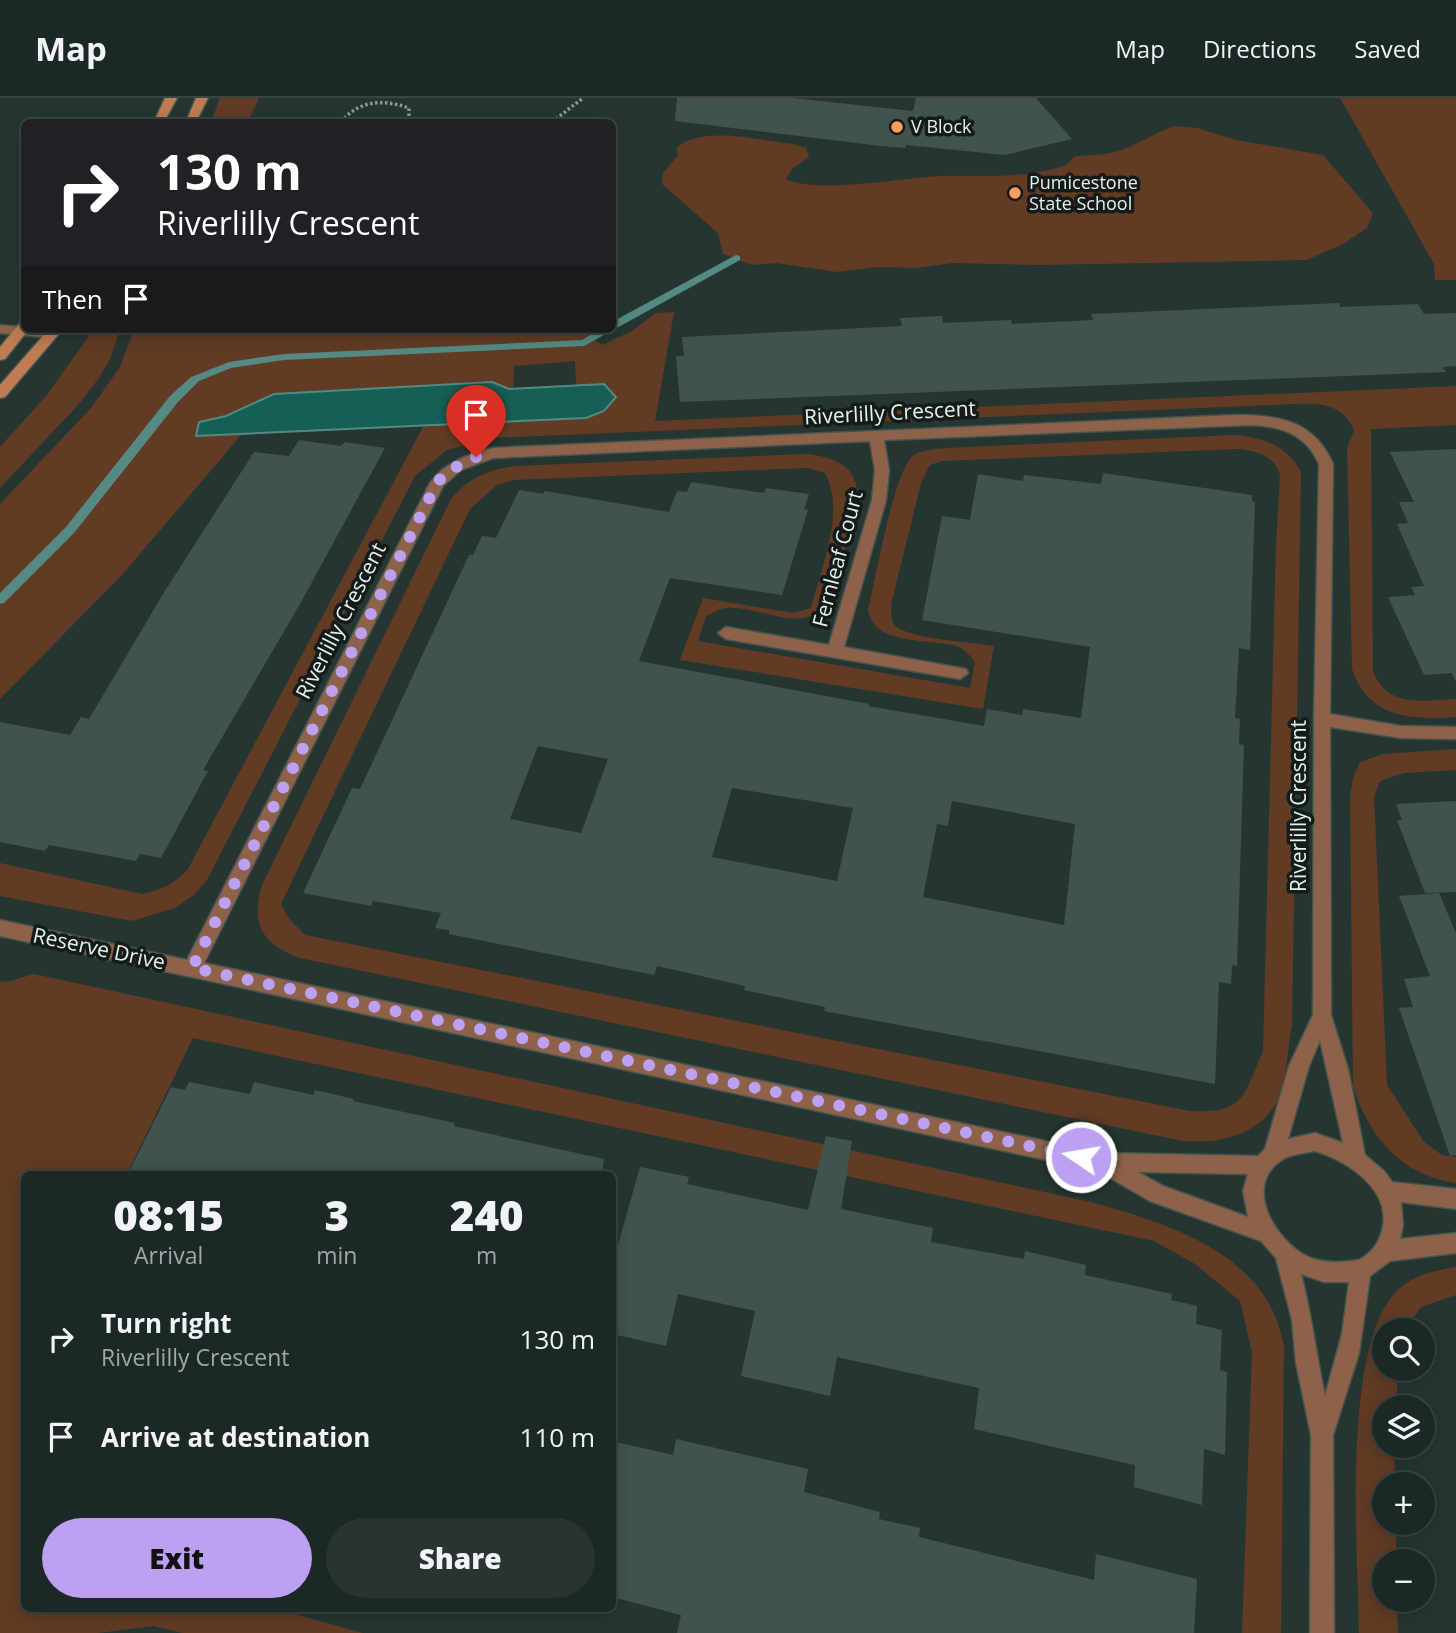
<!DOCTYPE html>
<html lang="en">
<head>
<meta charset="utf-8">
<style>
	body { margin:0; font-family:"Open Sans",sans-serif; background:#293432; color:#f1f3f6; height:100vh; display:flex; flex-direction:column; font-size:26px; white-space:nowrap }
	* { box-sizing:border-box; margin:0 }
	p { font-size:23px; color:#a0a6a7 }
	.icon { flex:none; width:38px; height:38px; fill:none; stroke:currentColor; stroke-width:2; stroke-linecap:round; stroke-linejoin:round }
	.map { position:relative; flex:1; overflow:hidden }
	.side { position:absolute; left:21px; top:1073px; width:595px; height:441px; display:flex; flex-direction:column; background:#1c2826; border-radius:10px; box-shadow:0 4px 18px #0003,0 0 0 2px #3a4443 }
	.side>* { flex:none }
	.hud { position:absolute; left:21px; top:21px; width:595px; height:214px; border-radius:10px; box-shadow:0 4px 18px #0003,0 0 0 2px #3a4443; background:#202124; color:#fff; overflow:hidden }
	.fabs { position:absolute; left:1372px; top:1220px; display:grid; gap:14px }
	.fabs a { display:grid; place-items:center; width:63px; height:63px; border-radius:50%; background:#1c2826; box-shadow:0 4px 18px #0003,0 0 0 2px #3a4443; font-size:35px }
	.pin { position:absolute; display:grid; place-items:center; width:60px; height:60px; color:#fff; margin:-72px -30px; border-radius:50% 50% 50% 0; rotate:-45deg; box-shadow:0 0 7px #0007 }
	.pin .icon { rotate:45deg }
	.me { position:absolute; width:77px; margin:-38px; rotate:282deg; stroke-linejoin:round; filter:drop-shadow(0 0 5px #0008) }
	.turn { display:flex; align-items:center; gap:24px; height:147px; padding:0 21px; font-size:32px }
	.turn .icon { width:91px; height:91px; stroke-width:2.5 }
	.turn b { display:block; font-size:49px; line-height:60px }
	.then { display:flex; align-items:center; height:66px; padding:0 21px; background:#0003; gap:14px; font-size:26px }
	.eta { display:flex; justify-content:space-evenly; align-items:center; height:119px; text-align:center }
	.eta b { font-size:42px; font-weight:800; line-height:49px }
	.action { display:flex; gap:14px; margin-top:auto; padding:14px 21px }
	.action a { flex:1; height:80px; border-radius:42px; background:#bca0f2; color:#111; font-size:28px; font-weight:800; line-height:80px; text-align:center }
	.action a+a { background:#293432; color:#f1f3f6 }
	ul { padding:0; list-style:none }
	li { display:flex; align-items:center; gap:21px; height:98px; padding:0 21px }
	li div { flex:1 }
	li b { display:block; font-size:26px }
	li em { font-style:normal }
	header { display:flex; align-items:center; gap:42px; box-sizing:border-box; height:98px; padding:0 35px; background:#1c2826; border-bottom:2px solid #3a4443 }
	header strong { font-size:33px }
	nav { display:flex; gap:38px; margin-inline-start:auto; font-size:24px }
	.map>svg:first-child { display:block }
</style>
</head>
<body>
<header>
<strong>Map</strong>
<nav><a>Map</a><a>Directions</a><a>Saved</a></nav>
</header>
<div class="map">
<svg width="1456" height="1535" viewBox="0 0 1456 1535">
	<rect width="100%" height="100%" fill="#253632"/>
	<!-- green -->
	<g fill="#613b24" fill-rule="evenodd">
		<path d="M 220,0 L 259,0 L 248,24 L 211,24 Z"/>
		<path d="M 1340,0 L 1456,0 L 1456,182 L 1435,182 L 1434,166 Z"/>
		<path d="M 1174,28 L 1197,30 L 1236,42 L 1323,57 L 1373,115 L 1367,130 L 1343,146 L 1307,162 L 1039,167 L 953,165 L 916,170 L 877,169 L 837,174 L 776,165 L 752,167 L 723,156 L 718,135 L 662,86 L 663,75 L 678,57 L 676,50 C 702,27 759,42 793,46 L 806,50 L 809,59 L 792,71 L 786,81 C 816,96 903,80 940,78 C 978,77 1027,81 1063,68 C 1068,67 1071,62 1075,58 C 1094,57 1112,57 1129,49 C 1145,42 1158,34 1174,28 Z"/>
		<path d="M 674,214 L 655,323 L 1456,288 L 1456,327 L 1371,331 L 1373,574 C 1389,611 1422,602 1456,601 L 1456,619 C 1411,622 1368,620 1352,571 L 1347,349 L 1354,333 C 1345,306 1319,305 1295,306 L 489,340 L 447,352 L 415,378 L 207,782 L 195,796 L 175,810 L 132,823 L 0,798 L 0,765 L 142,796 C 162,792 174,786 188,771 L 424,327 L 586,320 L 603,286 L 576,288 L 575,263 L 514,268 L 513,291 L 492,284 L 274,296 L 226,318 L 200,324 L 196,338 L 242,336 L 122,477 L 0,601 L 0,406 L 91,310 L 120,269 L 134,231 L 151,231 L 150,235 L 263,231 L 588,231 L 585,233 L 602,247 L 632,233 L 656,215 Z"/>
		<path d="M 94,231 L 120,231 L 110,261 L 99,280 L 78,307 L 0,390 L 0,349 L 46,298 Z"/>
		<path d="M 1234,337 C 1263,340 1287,347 1301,374 L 1292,927 C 1288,947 1287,979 1280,997 C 1264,1036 1221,1046 1183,1043 L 300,860 C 262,846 250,826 262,787 L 451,401 C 469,380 487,372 514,368 L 807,356 C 837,360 858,368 858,402 L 829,507 C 801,537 760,507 726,510 C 720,510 712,516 706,518 L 698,543 L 970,590 L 975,564 C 971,559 965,552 959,549 C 932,539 875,550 868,512 C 875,485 894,370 914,357 C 922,352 936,351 945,350 ZM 1237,351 C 1256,352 1276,358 1280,378 L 1276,446 L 1263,953 C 1243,998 1245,1016 1190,1013 L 305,837 L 289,821 L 281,806 L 470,411 L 497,387 L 513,382 L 807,370 L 825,375 C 846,414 821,470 811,510 L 793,515 L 703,500 L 680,562 L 983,611 L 994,548 C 975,545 909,540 897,529 C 889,522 891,512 892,503 L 921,385 L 930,367 L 942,363 Z"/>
		<path d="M 1456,651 L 1456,672 L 1404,675 L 1380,683 L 1374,698 L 1387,987 L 1424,1044 L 1442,1057 L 1456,1059 L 1456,1085 C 1401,1078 1368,1037 1353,988 L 1350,699 L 1353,680 L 1360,664 L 1383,656 Z"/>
		<path d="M 34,876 L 1091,1104 C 1170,1126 1269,1156 1284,1249 L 1281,1535 L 1242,1535 L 1252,1254 L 1240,1203 L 1195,1166 L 1154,1143 L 193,940 L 127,1076 L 24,1076 L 24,1510 L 273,1510 L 363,1535 L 182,1535 L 153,1528 L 98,1535 L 0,1535 L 0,883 L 7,884 Z"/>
		<path d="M 1456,1169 L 1456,1197 L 1421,1209 L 1405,1232 L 1384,1232 L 1384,1270 L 1399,1271 L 1395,1309 L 1384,1309 L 1384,1348 L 1394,1348 L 1395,1386 L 1384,1386 L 1384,1424 L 1396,1425 L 1396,1463 L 1384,1463 L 1384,1502 L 1397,1502 L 1398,1535 L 1359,1535 C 1358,1455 1342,1255 1394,1196 C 1411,1177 1433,1173 1456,1169 Z"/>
	</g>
	<!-- water -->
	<path fill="#165f55" stroke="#548a83" stroke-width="2" d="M 492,284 L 509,291 L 604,286 L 616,299 L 604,313 L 586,320 L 196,338 L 199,324 L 226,318 L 274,296 Z"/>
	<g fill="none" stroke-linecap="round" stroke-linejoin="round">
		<!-- stream -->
		<path fill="#548a83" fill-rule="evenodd" d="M 736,157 L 740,158 L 740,162 L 584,248 L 284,262 L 231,270 L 199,283 L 178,304 L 74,435 L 4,505 L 0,506 L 0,495 L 66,429 L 170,298 L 191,279 L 229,264 L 284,256 L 582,242 L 601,231 L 612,231 L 612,224 Z"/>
	</g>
	<!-- building -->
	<g fill="#41534f" fill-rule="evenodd">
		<path d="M 677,0 L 792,0 L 913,13 L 916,0 L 1036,0 L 1072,41 L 1005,57 L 906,47 L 905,50 L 881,48 L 675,23 Z"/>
		<path d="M 1339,205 L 1340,209 L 1418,206 L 1424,216 L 1456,215 L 1456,268 L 1443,269 L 1446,274 L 680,304 L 676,258 L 684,258 L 682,239 L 902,228 L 900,220 L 942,218 L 943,225 L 1011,222 L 1012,226 L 1093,222 L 1091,216 Z"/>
		<path d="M 299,342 L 341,348 L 345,344 L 385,350 L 300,506 L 203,672 L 208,673 L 161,760 L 140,756 L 136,763 L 49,747 L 45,753 L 0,744 L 0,624 L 70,637 L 81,619 L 89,621 L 163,496 L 254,354 L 289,358 Z"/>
		<path d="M 1456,351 L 1456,584 L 1452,575 L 1424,577 L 1388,499 L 1415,497 L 1411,489 L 1424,488 L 1397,426 L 1408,425 L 1399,404 L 1414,404 L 1390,354 Z"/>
		<path d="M 1103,375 L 1252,397 L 1252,403 L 1255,404 L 1250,552 L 1239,550 L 1235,620 L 1240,621 L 1239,646 L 1244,647 L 1237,868 L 1232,867 L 1231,886 L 1219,884 L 1215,986 L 824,913 L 825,909 L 744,892 L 745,888 L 657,868 L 654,877 L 449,836 L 449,832 L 435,830 L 441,815 L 373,803 L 371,808 L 303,795 L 352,690 L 360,691 L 469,457 L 473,457 L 482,438 L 496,440 L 519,392 L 543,396 L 545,393 L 669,414 L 677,393 L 687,394 L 691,384 L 764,395 L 766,390 L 809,396 L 804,411 L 808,412 L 782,497 L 670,480 L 639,563 L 869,606 L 868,608 L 984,628 L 987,611 L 1022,617 L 1023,611 L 1081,620 L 1090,549 L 922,522 L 942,418 L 970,422 L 978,376 L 1023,383 L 1024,377 L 1101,386 ZM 538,648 L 608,661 L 581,735 L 510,721 ZM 732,690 L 853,710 L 837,783 L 712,759 ZM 952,703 L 1075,726 L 1064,827 L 923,799 L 937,726 L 948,728 Z"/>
		<path d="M 1456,703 L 1456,794 L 1425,795 L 1397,722 L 1402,722 L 1396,706 Z"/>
		<path d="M 1439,795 L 1456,835 L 1456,1057 L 1450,1058 L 1399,910 L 1413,909 L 1404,881 L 1430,878 L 1399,798 Z"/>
		<path d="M 189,984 L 250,996 L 254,984 L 313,997 L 315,992 L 354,1001 L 353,1003 L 455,1025 L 454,1028 L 604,1061 L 602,1076 L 128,1076 L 171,989 L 185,992 Z"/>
		<path d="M 826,1038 L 852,1043 L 841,1111 L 933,1130 L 931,1144 L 1024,1161 L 1025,1153 L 1086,1167 L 1085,1177 L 1172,1196 L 1171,1202 L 1197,1208 L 1196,1226 L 1222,1232 L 1220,1272 L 1227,1274 L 1225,1357 L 1204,1351 L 1202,1407 L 1134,1389 L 1135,1367 L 974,1331 L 979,1290 L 837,1259 L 830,1298 L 741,1278 L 755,1213 L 678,1196 L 666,1248 L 612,1236 L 612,1168 L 640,1069 L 689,1079 L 687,1086 L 808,1112 Z"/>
		<path d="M 676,1341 L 808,1371 L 804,1394 L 880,1414 L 879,1421 L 920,1430 L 919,1439 L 1094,1482 L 1096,1456 L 1197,1481 L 1194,1535 L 677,1535 L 681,1517 L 612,1499 L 612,1343 L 673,1357 Z"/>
	</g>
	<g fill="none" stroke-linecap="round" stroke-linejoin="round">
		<defs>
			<g id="street">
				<path d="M 0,227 L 52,232 L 59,236 L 52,240 L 0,235 Z"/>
				<path d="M 1236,317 C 1280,317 1314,323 1333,366 L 1330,616 L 1401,628 L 1456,629 L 1456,641 L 1401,640 L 1330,629 L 1331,917 L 1348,971 L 1365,1057 L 1384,1073 L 1392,1084 L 1456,1091 L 1456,1111 L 1401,1104 L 1403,1127 L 1400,1141 L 1456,1135 L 1456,1155 L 1390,1163 L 1370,1178 L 1359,1255 L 1333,1337 L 1334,1535 L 1310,1535 L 1311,1337 L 1296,1265 L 1292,1222 L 1276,1160 L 1261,1143 L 1150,1103 L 1098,1073 L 0,838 L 0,822 L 187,862 L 430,385 C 445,364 469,356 493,350 ZM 1250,327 C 1281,328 1306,336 1319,366 L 1314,621 L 1313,917 L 1289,968 L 1265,1051 L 1258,1058 L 1102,1055 L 204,865 L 443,388 L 461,372 L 493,360 L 870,343 L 875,372 L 872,402 L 829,547 L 726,529 L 718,535 L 726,541 L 960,581 L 968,575 L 966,571 L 844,549 L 886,402 L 889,372 L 884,342 ZM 1320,942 L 1343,1045 L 1315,1035 L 1288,1041 L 1309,968 ZM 1315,1053 C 1348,1063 1393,1092 1382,1133 C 1378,1146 1372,1155 1359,1162 C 1340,1165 1318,1166 1301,1155 C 1271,1135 1244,1086 1283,1061 C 1292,1056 1305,1055 1315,1053 ZM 1138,1074 L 1248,1076 L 1243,1093 L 1248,1119 L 1163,1088 ZM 1301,1176 L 1324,1184 L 1349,1184 L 1342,1236 L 1325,1298 C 1316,1256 1312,1218 1301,1176 Z"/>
			</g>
			<g id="secondary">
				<path d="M 165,0 L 177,0 L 164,24 L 154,24 Z"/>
				<path d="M 196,0 L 208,0 L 196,24 L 186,24 Z"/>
				<path d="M 24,225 L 24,231 L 29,231 L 5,261 L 0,262 L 0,249 L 19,226 Z"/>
				<path d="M 49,231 L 63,231 L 5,299 L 0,300 L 0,287 Z"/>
			</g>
		</defs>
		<!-- street casing -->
		<use href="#street" stroke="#445450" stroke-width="3"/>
		<!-- secondary casing -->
		<use href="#secondary" stroke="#445450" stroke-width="3"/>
		<!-- path -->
		<g stroke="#8c9a97" stroke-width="3.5" stroke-dasharray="2.5 2.5" stroke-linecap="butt">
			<path d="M 341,24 C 359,2 383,1 409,10 L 409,24"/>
			<path d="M 552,24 L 583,0"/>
		</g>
		<!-- street -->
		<use href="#street" fill="#8d6249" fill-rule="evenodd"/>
		<!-- secondary -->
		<use href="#secondary" fill="#bf7c53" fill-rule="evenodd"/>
	</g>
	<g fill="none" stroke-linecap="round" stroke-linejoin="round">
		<!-- route -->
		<path stroke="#bca0f2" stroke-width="12" stroke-dasharray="0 21.6" d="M 476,359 L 446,374 L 437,385 L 192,870 L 1081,1059"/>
	</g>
	<!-- markers -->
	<g fill="#ff9b5b" stroke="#141b1a" stroke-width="2.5">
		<circle cx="897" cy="29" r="7"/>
		<circle cx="1015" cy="95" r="7"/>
	</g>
	<g text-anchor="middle" stroke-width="7" stroke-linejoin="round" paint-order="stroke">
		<!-- far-poi labels -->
		<g font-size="18" fill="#e5f0ed" stroke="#141b1a" text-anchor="start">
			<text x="911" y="35">V Block</text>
			<text x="1029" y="91">Pumicestone<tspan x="1029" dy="21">State School</tspan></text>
		</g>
		<!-- street labels -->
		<g font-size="21" fill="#e5f0ed" stroke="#141b1a">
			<text transform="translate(890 315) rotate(-3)" y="7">Riverlilly Crescent</text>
			<text transform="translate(838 461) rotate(-75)" y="7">Fernleaf Court</text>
			<text transform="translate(341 523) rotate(-63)" y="7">Riverlilly Crescent</text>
			<text transform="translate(1299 708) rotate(-90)" y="7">Riverlilly Crescent</text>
			<text transform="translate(99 851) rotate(12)" y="7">Reserve Drive</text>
		</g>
	</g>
</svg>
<div class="fabs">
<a><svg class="icon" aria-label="search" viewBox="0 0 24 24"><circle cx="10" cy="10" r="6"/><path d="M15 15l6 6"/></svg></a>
<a><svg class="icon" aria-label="layers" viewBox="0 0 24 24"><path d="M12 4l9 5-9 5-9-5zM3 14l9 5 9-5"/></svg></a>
<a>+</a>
<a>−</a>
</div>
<div class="pin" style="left:476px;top:359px;background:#d93025"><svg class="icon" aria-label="arrive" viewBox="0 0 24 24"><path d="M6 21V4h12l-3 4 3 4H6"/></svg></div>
<svg class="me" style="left:1081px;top:1059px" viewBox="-20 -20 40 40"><circle r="17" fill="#bca0f2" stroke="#fff" stroke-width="3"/><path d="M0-11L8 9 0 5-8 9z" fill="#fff"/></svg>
<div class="hud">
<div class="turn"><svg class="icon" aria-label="right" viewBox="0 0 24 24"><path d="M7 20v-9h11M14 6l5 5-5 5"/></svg><div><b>130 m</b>Riverlilly Crescent</div></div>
<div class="then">Then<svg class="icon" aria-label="arrive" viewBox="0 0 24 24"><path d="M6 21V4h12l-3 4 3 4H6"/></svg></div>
</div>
<section class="side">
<div class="eta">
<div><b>08:15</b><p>Arrival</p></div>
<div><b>3</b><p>min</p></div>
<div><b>240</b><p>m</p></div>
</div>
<ul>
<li><svg class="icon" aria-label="right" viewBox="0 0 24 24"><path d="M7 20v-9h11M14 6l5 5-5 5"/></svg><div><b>Turn right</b><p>Riverlilly Crescent</p></div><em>130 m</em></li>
<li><svg class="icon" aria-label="arrive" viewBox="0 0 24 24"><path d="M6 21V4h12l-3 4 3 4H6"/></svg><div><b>Arrive at destination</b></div><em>110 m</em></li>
</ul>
<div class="action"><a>Exit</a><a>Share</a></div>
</section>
</div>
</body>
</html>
